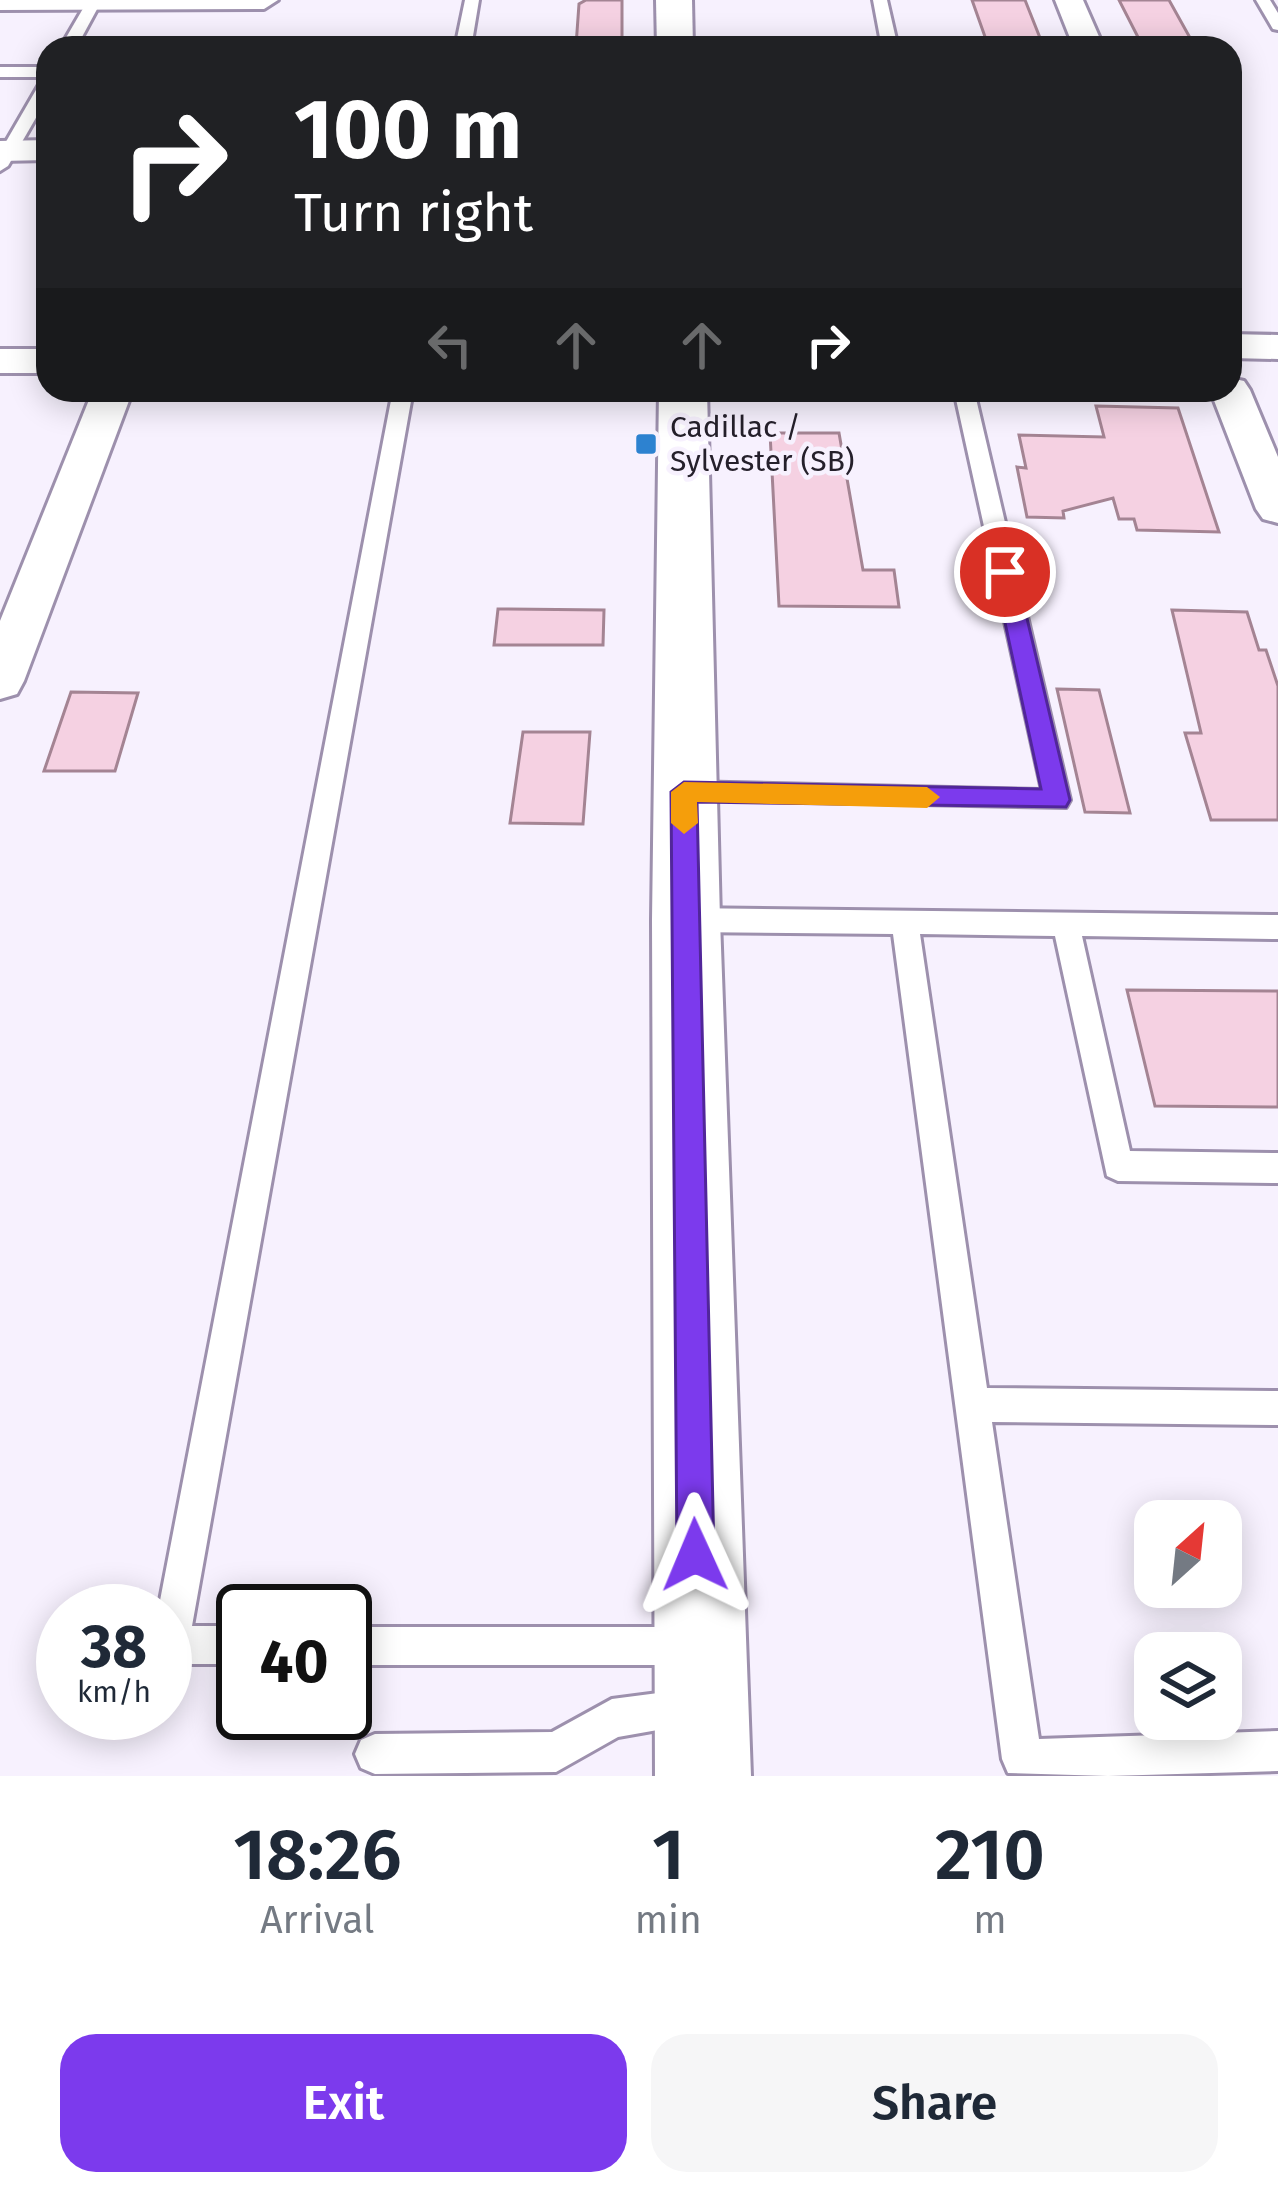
<!DOCTYPE html>
<html lang="en">
<head>
<meta charset="utf-8">
<style>
	body { margin:0; font-family:"Fira Sans",sans-serif; background:#f6f6f7; color:#1f2937; height:100vh; display:flex; flex-direction:column; font-size:45px; white-space:nowrap }
	* { box-sizing:border-box; margin:0 }
	p { font-size:39px; color:#747a83 }
	.icon { flex:none; width:66px; height:66px; fill:none; stroke:currentColor; stroke-width:2; stroke-linecap:round; stroke-linejoin:round }
	.map { position:relative; height:1776px; overflow:hidden }
	.side { display:flex; flex-direction:column; background:#fff; flex:1 }
	.side>* { flex:none }
	.top-card { position:absolute; left:36px; top:36px; width:1206px; height:366px; border-radius:36px; box-shadow:0 6px 30px #0003; background:#202124; color:#fff; overflow:hidden }
	.needle { width:78px; rotate:27deg }
	.tools { position:absolute; left:1134px; top:1500px; display:grid; gap:24px }
	.tools a { display:grid; place-items:center; width:108px; height:108px; border-radius:24px; background:#fff; box-shadow:0 6px 30px #0003; font-size:60px }
	.speed { position:absolute; left:36px; top:1584px; display:flex; gap:24px; font-size:60px; font-weight:700; text-align:center }
	.speed>* { display:grid; place-content:center; width:156px; height:156px; border-radius:50%; background:#fff; box-shadow:0 6px 30px #0003; line-height:1 }
	.speed small { font-size:30px; font-weight:400 }
	.speed .limit { border:6px solid #111; border-radius:18px; background:#fff; color:#111 }
	.pin { position:absolute; display:grid; place-items:center; width:102px; height:102px; color:#fff; margin:-51px; border:6px solid #fff; border-radius:50%; box-shadow:0 3px 12px #0007 }
	.me { position:absolute; width:132px; margin:-66px; rotate:359deg; stroke-linejoin:round; filter:drop-shadow(0 0 9px #0008) }
	.turn { display:flex; align-items:center; gap:42px; height:252px; padding:0 60px; font-size:54px }
	.turn .icon { width:156px; height:156px; stroke-width:2.5 }
	.turn b { display:block; font-size:84px; line-height:102px }
	.lanes { display:flex; align-items:center; height:114px; padding:0 60px; background:#0003; justify-content:center; gap:60px; direction:ltr }
	.lanes .off { opacity:.35 }
	.eta { display:flex; justify-content:space-evenly; align-items:center; height:204px; text-align:center }
	.eta b { font-size:72px; font-weight:600; line-height:84px }
	.cta { display:flex; gap:24px; margin-top:auto; padding:24px 60px }
	.cta a { flex:1; height:138px; border-radius:36px; background:#7c3aed; color:#fff; font-size:48px; font-weight:600; line-height:138px; text-align:center }
	.cta a+a { background:#f6f6f7; color:#1f2937 }
	.map>svg:first-child { display:block }
</style>
</head>
<body>
<div class="map">
<svg width="1278" height="1776" viewBox="0 0 1278 1776">
	<rect width="100%" height="100%" fill="#f7f1fe"/>
	<!-- building -->
	<g fill="#f5d1e2" stroke="#a48493" stroke-width="3">
		<path d="M 586,0 L 622,0 L 622,47 L 576,46 L 579,4 Z"/>
		<path d="M 972,0 L 1025,0 L 1044,48 L 989,48 Z"/>
		<path d="M 1119,0 L 1169,0 L 1194,45 L 1142,45 Z"/>
		<path d="M 1096,406 L 1178,408 L 1219,532 L 1137,530 L 1134,519 L 1119,519 L 1113,498 L 1063,511 L 1064,518 L 1027,517 L 1017,467 L 1026,468 L 1019,435 L 1104,437 Z"/>
		<path d="M 770,433 L 839,433 L 863,570 L 894,570 L 899,607 L 779,606 Z"/>
		<path d="M 498,609 L 604,610 L 603,645 L 494,645 Z"/>
		<path d="M 1172,610 L 1247,612 L 1259,650 L 1266,650 L 1278,686 L 1278,820 L 1211,820 L 1185,733 L 1201,733 Z"/>
		<path d="M 1057,689 L 1099,690 L 1130,813 L 1085,812 Z"/>
		<path d="M 71,692 L 138,693 L 115,771 L 44,771 Z"/>
		<path d="M 523,732 L 590,732 L 583,824 L 510,823 Z"/>
		<path d="M 1127,990 L 1278,991 L 1278,1107 L 1155,1106 Z"/>
	</g>
	<g fill="none" stroke-linecap="round" stroke-linejoin="round">
		<defs>
			<g id="service">
				<path d="M 88,0 L 102,0 L 76,48 L 60,48 Z"/>
				<path d="M 465,0 L 479,0 L 471,48 L 455,48 Z"/>
				<path d="M 873,0 L 887,0 L 898,48 L 882,48 Z"/>
				<path d="M 1256,0 L 1270,0 L 1278,13 L 1278,30 L 1273,29 Z"/>
				<rect x="0" y="67" width="48" height="10"/>
				<path d="M 48,78 L 48,97 L 8,166 L 0,171 L 0,152 L 40,83 Z"/>
				<path d="M 393,390 L 413,390 L 192,1626 L 243,1626 L 243,1664 L 170,1664 L 165,1662 L 165,1611 L 158,1611 Z"/>
				<path d="M 954,390 L 974,390 L 1070,800 L 1066,807 L 675,799 L 671,792 L 684,782 L 1042,790 Z"/>
				<path d="M 686,908 L 1278,915 L 1278,939 L 1082,936 L 1130,1151 L 1278,1153 L 1278,1183 L 1118,1181 L 1107,1176 L 1055,936 L 920,934 L 987,1388 L 1278,1391 L 1278,1425 L 992,1422 L 1039,1739 L 1278,1731 L 1278,1771 L 1108,1776 L 1008,1773 L 1002,1759 L 893,934 L 686,932 L 676,928 L 672,920 L 676,912 Z"/>
				<path d="M 345,1627 L 689,1627 L 702,1633 L 708,1646 L 702,1659 L 689,1665 L 345,1665 Z"/>
				<path d="M 689,1689 L 703,1694 L 708,1708 L 703,1722 L 618,1737 L 556,1772 L 375,1774 L 361,1768 L 355,1754 L 361,1740 L 375,1734 L 552,1732 L 612,1699 Z"/>
			</g>
			<g id="minor">
				<path d="M 0,0 L 278,0 L 264,9 L 0,10 Z"/>
				<path d="M 1055,0 L 1083,0 L 1104,48 L 1074,48 Z"/>
				<path d="M 48,140 L 48,160 L 0,161 L 0,141 Z"/>
				<path d="M 1230,334 L 1278,335 L 1278,359 L 1230,358 Z"/>
				<rect x="0" y="349" width="48" height="24"/>
				<path d="M 1230,378 L 1244,381 L 1250,390 L 1278,457 L 1278,523 L 1263,519 L 1256,509 L 1210,390 L 1230,390 Z"/>
				<path d="M 93,390 L 133,390 L 24,681 L 17,694 L 0,699 L 0,621 Z"/>
			</g>
			<g id="tertiary">
				<path d="M 656,0 L 692,0 L 693,48 L 657,48 Z"/>
				<path d="M 659,390 L 707,390 L 720,920 L 751,1776 L 655,1776 L 652,920 Z"/>
			</g>
		</defs>
		<!-- service casing -->
		<use href="#service" stroke="#9d90ad" stroke-width="6"/>
		<!-- minor casing -->
		<use href="#minor" stroke="#9d90ad" stroke-width="6"/>
		<!-- tertiary casing -->
		<use href="#tertiary" stroke="#9d90ad" stroke-width="6"/>
		<!-- service -->
		<use href="#service" fill="#fff" fill-rule="evenodd"/>
		<!-- minor -->
		<use href="#minor" fill="#fff" fill-rule="evenodd"/>
		<!-- tertiary -->
		<use href="#tertiary" fill="#fff" fill-rule="evenodd"/>
	</g>
	<!-- route -->
	<path fill="#7c3aed" stroke="#51269a" stroke-width="3" d="M 1005,564 L 1016,572 L 1070,800 L 1066,807 L 697,802 L 714,1555 L 708,1568 L 695,1574 L 682,1568 L 677,1555 L 671,792 L 684,782 L 1041,789 L 994,572 Z"/>
	<!-- slow -->
	<path fill="#f59e0b" d="M 684,782 L 927,787 L 940,797 L 927,808 L 697,802 L 698,823 L 684,834 L 671,823 L 671,792 Z"/>
	<!-- markers -->
	<rect fill="#2d82d0" stroke="#f7f1fe" stroke-width="4.5" x="634" y="432" width="24" height="24" rx="6"/>
	<g text-anchor="middle" stroke-width="9" stroke-linejoin="round" paint-order="stroke">
		<!-- far-poi labels -->
		<g font-size="30" fill="#25202b" stroke="#f7f1fe" text-anchor="start">
			<text x="670" y="437">Cadillac /<tspan x="670" dy="34">Sylvester (SB)</tspan></text>
		</g>
	</g>
</svg>
<div class="tools">
<a><svg class="needle" viewBox="-14 -14 28 28"><path d="M0-13l5 13h-10z" fill="#e53935"/><path d="M0 13l5-13h-10z" fill="#747a83"/></svg></a>
<a><svg class="icon" aria-label="layers" viewBox="0 0 24 24"><path d="M12 4l9 5-9 5-9-5zM3 14l9 5 9-5"/></svg></a>
</div>
<div class="speed"><div>38<small>km/h</small></div><div class="limit">40</div></div>
<div class="pin" style="left:1005px;top:572px;background:#d93025"><svg class="icon" aria-label="arrive" viewBox="0 0 24 24"><path d="M6 21V4h12l-3 4 3 4H6"/></svg></div>
<svg class="me" style="left:695px;top:1555px" viewBox="-20 -20 40 40"><path d="M0-17L14 15 0 8-14 15z" fill="#7c3aed" stroke="#fff" stroke-width="4"/></svg>
<div class="top-card">
<div class="turn"><svg class="icon" aria-label="right" viewBox="0 0 24 24"><path d="M7 20v-9h11M14 6l5 5-5 5"/></svg><div><b>100 m</b>Turn right</div></div>
<div class="lanes"><svg class="icon off" aria-label="left" viewBox="0 0 24 24"><path d="M17 20v-9H6M10 6l-5 5 5 5"/></svg><svg class="icon off" aria-label="ahead" viewBox="0 0 24 24"><path d="M12 20V5M6 11l6-6 6 6"/></svg><svg class="icon off" aria-label="ahead" viewBox="0 0 24 24"><path d="M12 20V5M6 11l6-6 6 6"/></svg><svg class="icon" aria-label="right" viewBox="0 0 24 24"><path d="M7 20v-9h11M14 6l5 5-5 5"/></svg></div>
</div>
</div>
<section class="side">
<div class="eta">
<div><b>18:26</b><p>Arrival</p></div>
<div><b>1</b><p>min</p></div>
<div><b>210</b><p>m</p></div>
</div>
<div class="cta"><a>Exit</a><a>Share</a></div>
</section>
</body>
</html>
